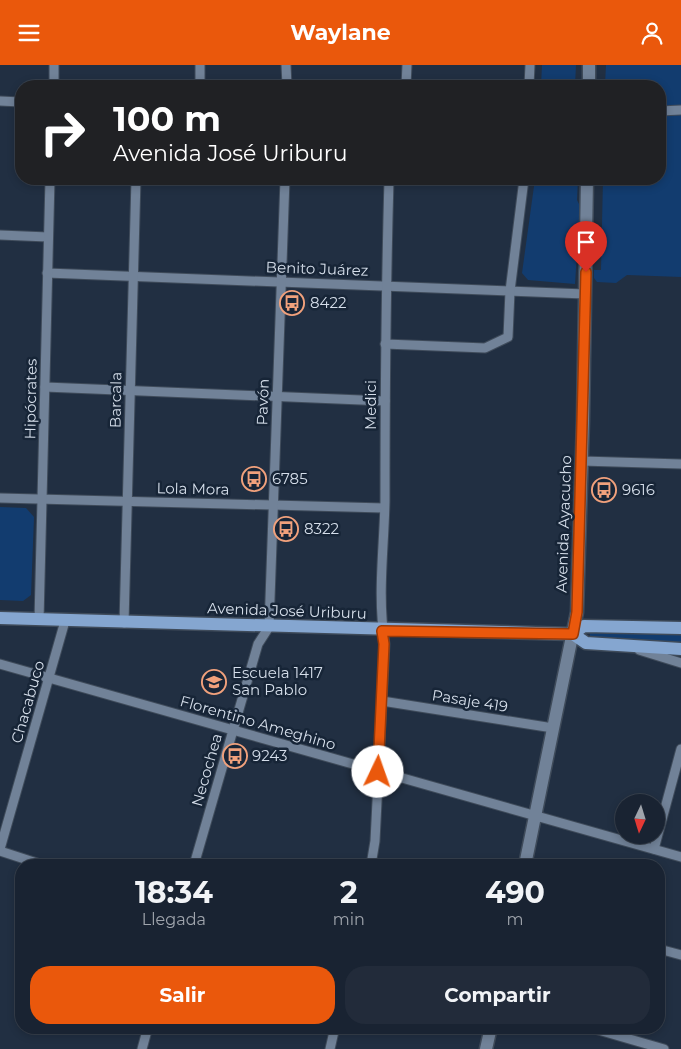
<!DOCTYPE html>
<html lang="es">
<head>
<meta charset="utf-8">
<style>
	body { margin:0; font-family:Montserrat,sans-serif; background:#222b3a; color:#f1f3f6; height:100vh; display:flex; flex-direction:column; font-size:19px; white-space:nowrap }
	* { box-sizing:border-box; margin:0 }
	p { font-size:16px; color:#9fa4ac }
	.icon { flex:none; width:28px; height:28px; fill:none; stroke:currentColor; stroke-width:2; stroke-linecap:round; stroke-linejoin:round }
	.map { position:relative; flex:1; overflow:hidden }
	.panel { position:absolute; left:15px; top:794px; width:650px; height:175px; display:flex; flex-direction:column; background:#192332; border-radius:20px; box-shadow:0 2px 8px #0003,0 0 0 1px #37404d }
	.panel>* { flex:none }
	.hud { position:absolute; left:15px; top:15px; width:651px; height:105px; border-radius:20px; box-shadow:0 2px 8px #0003,0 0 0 1px #37404d; background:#202124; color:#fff; overflow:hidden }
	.needle { width:32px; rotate:184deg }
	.controls { position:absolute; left:615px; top:729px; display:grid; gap:10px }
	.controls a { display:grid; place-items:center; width:50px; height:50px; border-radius:50%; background:#192332; box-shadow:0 2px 8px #0003,0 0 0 1px #37404d; font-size:25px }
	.pin { position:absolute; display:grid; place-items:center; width:42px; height:42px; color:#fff; margin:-51px -21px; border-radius:50% 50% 50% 0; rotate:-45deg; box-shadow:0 0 5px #0007 }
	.pin .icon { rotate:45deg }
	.me { position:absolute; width:55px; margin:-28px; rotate:3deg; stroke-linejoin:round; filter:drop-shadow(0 0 4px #0008) }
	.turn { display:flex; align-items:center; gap:18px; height:105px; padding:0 15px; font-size:22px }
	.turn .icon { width:65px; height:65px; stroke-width:2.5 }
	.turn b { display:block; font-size:35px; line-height:42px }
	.eta { display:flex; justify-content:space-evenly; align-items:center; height:85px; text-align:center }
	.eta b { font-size:30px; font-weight:700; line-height:35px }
	.button { display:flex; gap:10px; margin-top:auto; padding:10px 15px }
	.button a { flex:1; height:58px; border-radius:20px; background:#ea580c; color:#fff; font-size:20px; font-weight:700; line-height:58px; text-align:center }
	.button a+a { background:#222b3a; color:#f1f3f6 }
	header { display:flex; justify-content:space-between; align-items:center; height:65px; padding:0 15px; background:#ea580c; color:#fff; font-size:22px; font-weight:700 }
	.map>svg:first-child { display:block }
</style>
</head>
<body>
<header><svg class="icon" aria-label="menu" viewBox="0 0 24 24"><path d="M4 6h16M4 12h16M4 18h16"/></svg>Waylane<svg class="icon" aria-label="person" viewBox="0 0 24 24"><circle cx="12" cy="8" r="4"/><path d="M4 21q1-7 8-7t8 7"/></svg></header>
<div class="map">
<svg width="681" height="984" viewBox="0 0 681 984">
	<rect width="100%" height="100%" fill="#212f42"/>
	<!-- green -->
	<g fill="#123c6f">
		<path d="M 542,0 L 576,0 L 575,21 L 541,21 Z"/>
		<path d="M 606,0 L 681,0 L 681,212 L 627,210 L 616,218 L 597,217 L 594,213 L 594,205 L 601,205 L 603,114 L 660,114 L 660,21 L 598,21 L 598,19 L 605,19 Z"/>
		<path d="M 535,114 L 578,114 L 577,135 L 580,141 L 575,219 L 528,215 L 522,208 Z"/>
		<path d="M 0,442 L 26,443 L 34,452 L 31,530 L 23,536 L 0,535 Z"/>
		<path d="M 592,567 L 681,570 L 681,580 L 590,573 L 590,568 Z"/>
	</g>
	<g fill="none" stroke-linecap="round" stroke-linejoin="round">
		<defs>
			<g id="street">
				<path d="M 286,0 L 287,21"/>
				<path d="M 54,21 L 54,0"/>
				<path d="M 200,21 L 200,0"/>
				<path d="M 406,21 L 407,0"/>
				<path d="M 529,21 L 530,0"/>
				<path d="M 0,36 L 21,37"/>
				<path d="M 660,46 L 681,45"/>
				<path d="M 0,170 L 48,172"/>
				<path d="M 47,208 L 585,229"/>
				<path d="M 385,279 L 485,283 L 508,272 L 510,226 L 524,114"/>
				<path d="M 45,322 L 385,336"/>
				<path d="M 582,396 L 681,399"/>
				<path d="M 0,433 L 384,443"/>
				<path d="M 39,555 L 50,114"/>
				<path d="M 124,558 L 136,114"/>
				<path d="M 639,585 L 681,598"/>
				<path d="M 0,599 L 681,792"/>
				<path d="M 382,636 L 553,663"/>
				<path d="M 0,784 L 65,556"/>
				<path d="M 654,784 L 681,684"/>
				<path d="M 0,786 L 43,800"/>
				<path d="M 194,800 L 258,579 L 269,562 L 285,114"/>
				<path d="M 371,800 L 375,776 L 385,579 C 377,532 384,484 385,436 C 385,328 386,221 389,114"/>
				<path d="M 659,884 L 681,890"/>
				<path d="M 588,962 L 664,984"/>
				<path d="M 142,984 L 148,962"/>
				<path d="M 330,984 L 335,962"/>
			</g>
			<g id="secondary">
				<path d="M 589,21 L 589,0"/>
				<path d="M 525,800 L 577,547 L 583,355 L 587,114"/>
				<path d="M 486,984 L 491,962"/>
			</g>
			<g id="primary">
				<path d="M 0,553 L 573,569 L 586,578 L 681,584"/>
				<path d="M 573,569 L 584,561 L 681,563"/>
			</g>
		</defs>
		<!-- street casing -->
		<use href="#street" stroke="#3f4b5a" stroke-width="11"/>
		<!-- secondary casing -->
		<use href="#secondary" stroke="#3f4b5a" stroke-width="15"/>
		<!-- primary casing -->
		<use href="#primary" stroke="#3f4b5a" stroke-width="15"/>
		<!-- street -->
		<use href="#street" stroke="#718298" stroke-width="9"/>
		<!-- secondary -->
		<use href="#secondary" stroke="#718298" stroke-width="12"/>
		<!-- primary -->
		<use href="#primary" stroke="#85a6d0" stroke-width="12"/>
	</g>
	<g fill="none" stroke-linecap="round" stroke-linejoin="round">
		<defs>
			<path id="route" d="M 378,707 L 384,579 L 382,566 L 573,569 L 577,547 L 586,207"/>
		</defs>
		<!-- route casing -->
		<use href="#route" stroke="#983908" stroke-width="12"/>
		<!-- route -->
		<use href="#route" stroke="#ea580c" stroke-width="9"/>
	</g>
	<!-- icons -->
	<defs>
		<symbol id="bus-ring" viewBox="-11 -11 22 22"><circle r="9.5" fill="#172537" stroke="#f1a17c" stroke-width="1.5"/><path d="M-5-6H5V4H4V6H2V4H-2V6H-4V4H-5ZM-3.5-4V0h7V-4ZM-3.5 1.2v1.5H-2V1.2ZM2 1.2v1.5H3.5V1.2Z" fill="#f1a17c"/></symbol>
		<symbol id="school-ring" viewBox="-11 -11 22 22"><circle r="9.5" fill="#172537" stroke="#f1a17c" stroke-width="1.5"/><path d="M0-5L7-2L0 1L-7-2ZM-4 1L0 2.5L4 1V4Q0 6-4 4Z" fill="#f1a17c"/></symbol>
	</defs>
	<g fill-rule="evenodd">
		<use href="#bus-ring" x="278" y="224" width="28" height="28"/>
		<use href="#bus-ring" x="240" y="400" width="28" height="28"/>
		<use href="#bus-ring" x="590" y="411" width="28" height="28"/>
		<use href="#bus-ring" x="272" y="450" width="28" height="28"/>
		<use href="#school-ring" x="200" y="603" width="28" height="28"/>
		<use href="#bus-ring" x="221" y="677" width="28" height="28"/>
	</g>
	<g text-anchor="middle" stroke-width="5" stroke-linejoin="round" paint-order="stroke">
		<!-- street labels -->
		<g font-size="15" fill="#d5deea" stroke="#172537">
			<text transform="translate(317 204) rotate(2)" y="5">Benito Juárez</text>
			<text transform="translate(31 334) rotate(-89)" y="5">Hipócrates</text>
			<text transform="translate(116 335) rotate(-89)" y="5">Barcala</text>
			<text transform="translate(263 337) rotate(-88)" y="5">Pavón</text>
			<text transform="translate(371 340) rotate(-90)" y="5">Medici</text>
			<text transform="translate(193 424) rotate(1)" y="5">Lola Mora</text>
			<text transform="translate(564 459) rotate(-88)" y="5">Avenida Ayacucho</text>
			<text transform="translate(287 546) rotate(2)" y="5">Avenida José Uriburu</text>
			<text transform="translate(470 636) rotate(9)" y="5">Pasaje 419</text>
			<text transform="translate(28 637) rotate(-74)" y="5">Chacabuco</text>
			<text transform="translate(258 658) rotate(16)" y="5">Florentino Ameghino</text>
			<text transform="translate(207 705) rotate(-74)" y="5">Necochea</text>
		</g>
		<!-- poi labels -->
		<g font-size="15" fill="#d5deea" stroke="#172537" text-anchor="start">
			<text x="310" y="243">8422</text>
			<text x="272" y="419">6785</text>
			<text x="622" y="430">9616</text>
			<text x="304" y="469">8322</text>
			<text x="232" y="613">Escuela 1417<tspan x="232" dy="17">San Pablo</tspan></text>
			<text x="252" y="696">9243</text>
		</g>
	</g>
</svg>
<div class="controls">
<a><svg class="needle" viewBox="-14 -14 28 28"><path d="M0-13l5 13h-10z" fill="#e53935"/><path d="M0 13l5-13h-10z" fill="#9fa4ac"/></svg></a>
</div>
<div class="pin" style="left:586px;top:207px;background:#d93025"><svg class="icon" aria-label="arrive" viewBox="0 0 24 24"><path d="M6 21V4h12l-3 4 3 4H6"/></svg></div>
<svg class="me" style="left:378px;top:707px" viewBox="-20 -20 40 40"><circle r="19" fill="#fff"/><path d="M0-13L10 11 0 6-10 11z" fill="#ea580c"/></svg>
<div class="hud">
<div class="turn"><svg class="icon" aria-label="right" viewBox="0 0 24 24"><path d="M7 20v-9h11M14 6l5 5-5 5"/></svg><div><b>100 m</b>Avenida José Uriburu</div></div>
</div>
<section class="panel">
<div class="eta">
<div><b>18:34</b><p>Llegada</p></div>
<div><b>2</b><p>min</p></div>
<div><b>490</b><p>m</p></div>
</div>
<div class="button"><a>Salir</a><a>Compartir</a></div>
</section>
</div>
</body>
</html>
